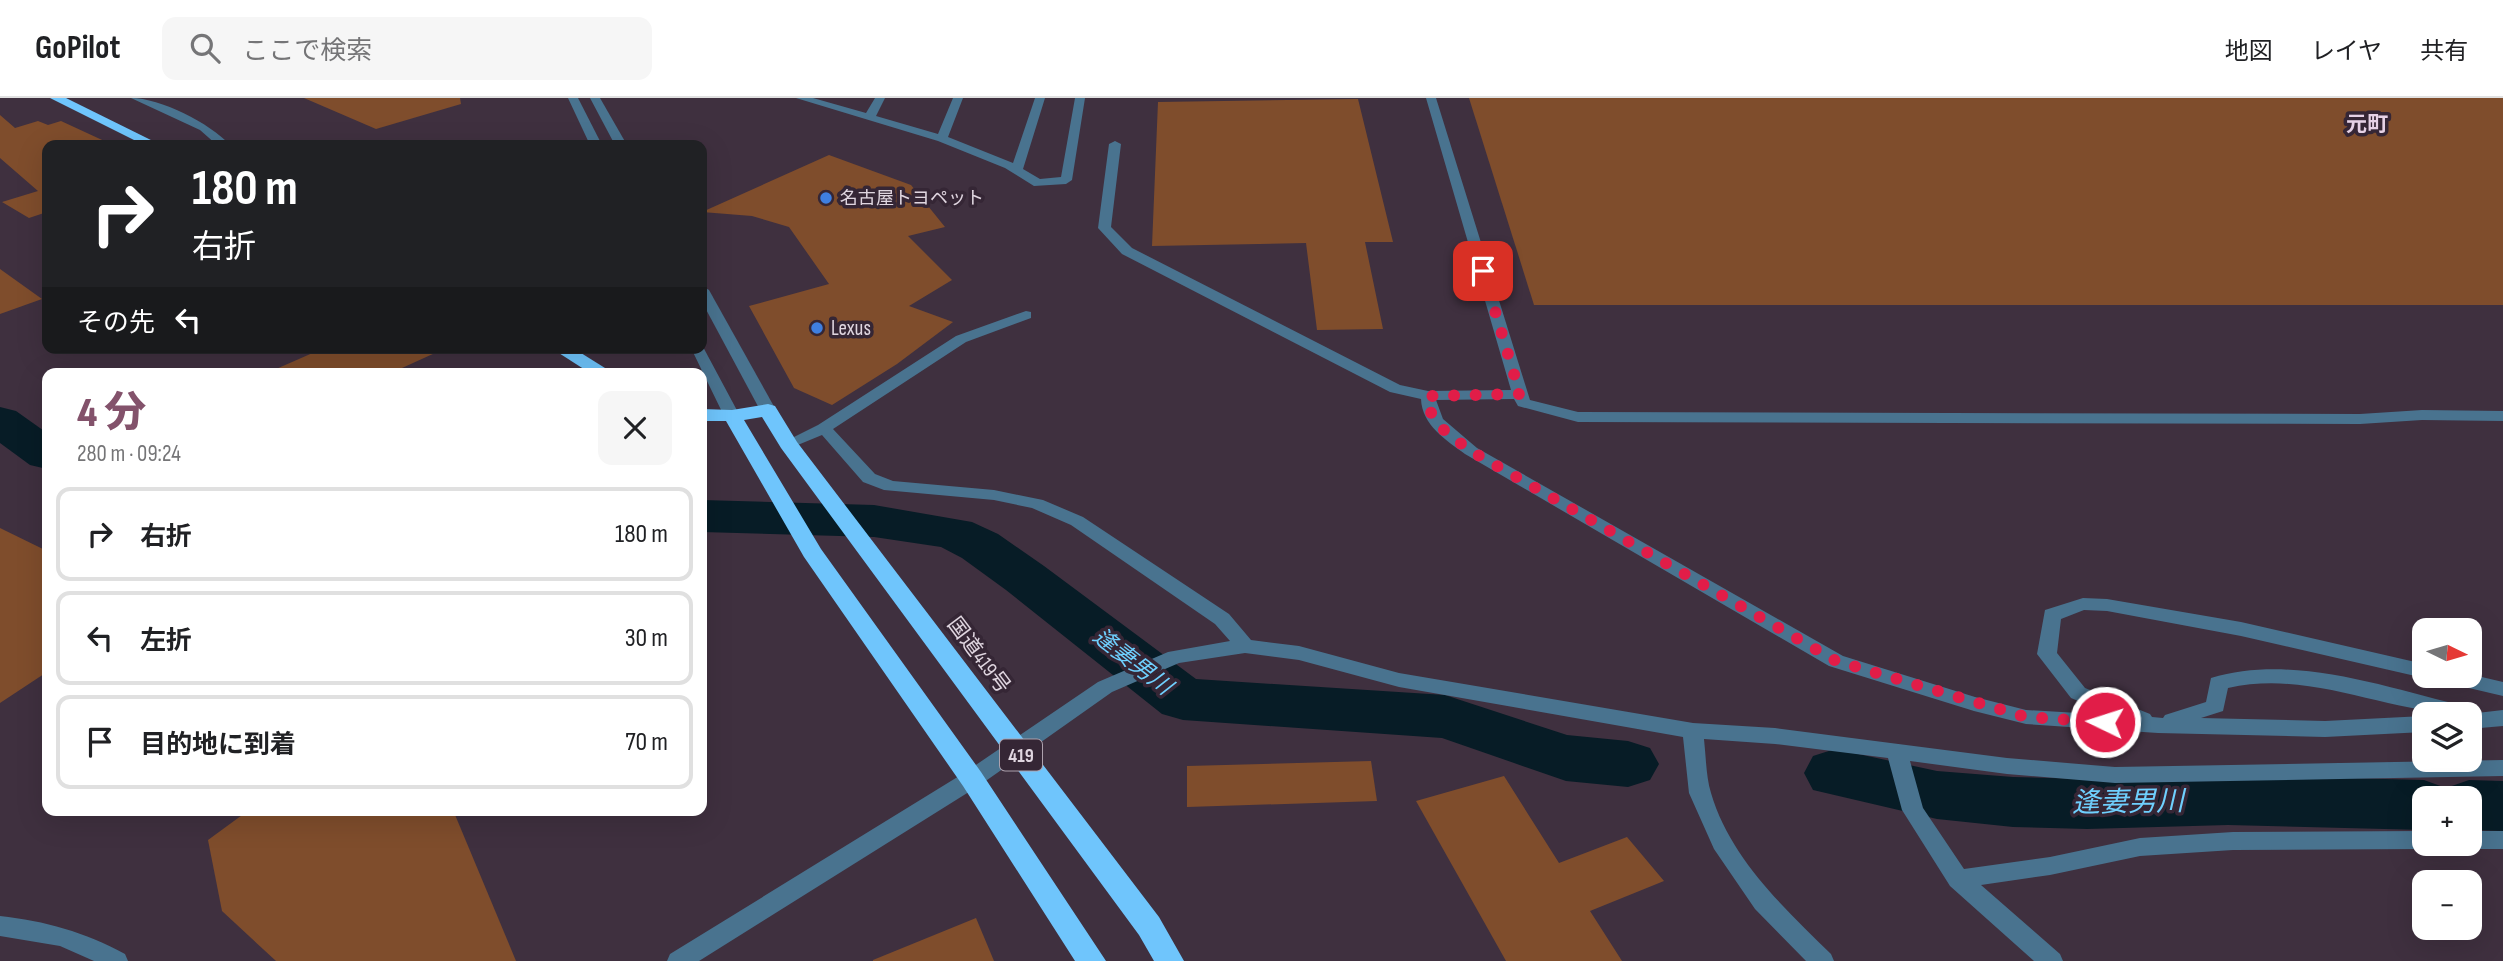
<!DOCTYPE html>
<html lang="ja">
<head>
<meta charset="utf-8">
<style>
	body { margin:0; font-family:"Sofia Sans Condensed","Noto Sans JP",sans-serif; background:#f6f6f6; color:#202124; height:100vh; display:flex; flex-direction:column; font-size:26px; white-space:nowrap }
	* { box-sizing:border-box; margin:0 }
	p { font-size:23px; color:#757577 }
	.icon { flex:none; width:38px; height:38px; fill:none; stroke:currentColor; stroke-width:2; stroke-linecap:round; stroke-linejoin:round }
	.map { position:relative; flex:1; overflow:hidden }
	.sheet { position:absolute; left:42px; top:270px; width:665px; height:448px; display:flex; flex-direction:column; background:#fff; border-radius:14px; box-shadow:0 7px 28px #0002 }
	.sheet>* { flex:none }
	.banner { position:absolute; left:42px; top:42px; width:665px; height:214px; border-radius:14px; box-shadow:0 7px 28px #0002; background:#202124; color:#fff; overflow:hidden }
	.needle { width:46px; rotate:95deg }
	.tools { position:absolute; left:2412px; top:520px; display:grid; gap:14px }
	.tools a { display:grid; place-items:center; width:70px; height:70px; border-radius:14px; background:#fff; box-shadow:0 7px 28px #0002; font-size:35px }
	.pin { position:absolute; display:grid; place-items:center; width:60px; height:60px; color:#fff; margin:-30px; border-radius:14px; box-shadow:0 4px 10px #0006 }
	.me { position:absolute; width:77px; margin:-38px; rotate:274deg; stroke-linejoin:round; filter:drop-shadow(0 0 5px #0008) }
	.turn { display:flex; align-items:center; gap:24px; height:147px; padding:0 35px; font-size:32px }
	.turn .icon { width:91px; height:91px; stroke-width:2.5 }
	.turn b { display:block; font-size:49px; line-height:60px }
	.then { display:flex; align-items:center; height:66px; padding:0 35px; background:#0003; gap:14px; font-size:26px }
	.round { display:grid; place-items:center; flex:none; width:74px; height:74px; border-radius:14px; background:#f6f6f6 }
	.overview { display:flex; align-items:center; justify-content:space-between; height:119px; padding:0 35px }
	h1 { font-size:42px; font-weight:800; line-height:52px; color:#83526b }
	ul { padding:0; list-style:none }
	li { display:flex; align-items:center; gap:21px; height:94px; margin:0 14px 10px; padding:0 21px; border:4px solid #e0e0e0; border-radius:14px }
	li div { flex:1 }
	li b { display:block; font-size:26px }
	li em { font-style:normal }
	header { display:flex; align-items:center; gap:42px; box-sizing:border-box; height:98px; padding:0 35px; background:#fff; border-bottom:2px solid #e0e0e0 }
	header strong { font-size:33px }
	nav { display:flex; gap:38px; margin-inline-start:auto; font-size:24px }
	.search { width:490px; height:63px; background:#f6f6f6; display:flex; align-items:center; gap:18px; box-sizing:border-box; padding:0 24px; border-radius:14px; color:#757577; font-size:26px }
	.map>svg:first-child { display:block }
</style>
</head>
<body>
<header>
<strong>GoPilot</strong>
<div class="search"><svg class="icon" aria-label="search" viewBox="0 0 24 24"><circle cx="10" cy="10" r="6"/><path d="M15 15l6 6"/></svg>ここで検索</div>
<nav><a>地図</a><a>レイヤ</a><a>共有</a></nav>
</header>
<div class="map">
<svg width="2503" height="863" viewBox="0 0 2503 863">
	<rect width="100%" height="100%" fill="#3f303f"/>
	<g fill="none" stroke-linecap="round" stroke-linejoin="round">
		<!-- river -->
		<g fill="#071c26" fill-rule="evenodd">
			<path d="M 0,309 L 16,313 L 47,335 L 47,371 L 30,367 L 0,345 Z"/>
			<path d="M 702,402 L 874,407 L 972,424 L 998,436 L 1044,468 L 1196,581 L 1445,597 L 1567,637 L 1628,643 L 1650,650 L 1659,666 L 1650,682 L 1628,689 L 1566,683 L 1442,640 L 1183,622 L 1162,616 L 1006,492 L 962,460 L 941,449 L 874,439 L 702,434 Z"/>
			<path d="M 1835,651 L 1937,673 L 2013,679 L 2087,681 L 2228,677 L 2424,682 L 2446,690 L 2469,682 L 2503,683 L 2503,733 L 2469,732 L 2469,700 L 2424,700 L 2424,732 L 2228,727 L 2087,731 L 2013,729 L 1937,721 L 1813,692 L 1804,675 L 1813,658 Z"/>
		</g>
	</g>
	<!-- building -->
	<g fill="#7f4d2c">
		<path d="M 304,0 L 460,0 L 461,6 L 376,31 Z"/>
		<path d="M 1469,0 L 2503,0 L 2503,207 L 1534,207 Z"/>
		<path d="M 1358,1 L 1393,144 L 1365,144 L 1383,231 L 1317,232 L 1306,145 L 1152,148 L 1158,4 Z"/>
		<path d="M 0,17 L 15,30 L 38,23 L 48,27 L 61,23 L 113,47 L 47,47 L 47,114 L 29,120 L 2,104 L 38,93 L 0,60 Z"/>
		<path d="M 829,57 L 911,87 L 945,129 L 908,138 L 952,182 L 909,208 L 953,224 L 897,266 L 832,307 L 794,290 L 749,208 L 829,186 L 789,129 L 752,118 L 702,114 Z"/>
		<path d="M 0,171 L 42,201 L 0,216 Z"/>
		<path d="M 324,250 L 446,250 L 391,275 L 267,275 Z"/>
		<path d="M 0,430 L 47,453 L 47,574 L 0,605 Z"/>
		<path d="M 1371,663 L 1377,703 L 1187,709 L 1187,668 Z"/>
		<path d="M 1504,678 L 1559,765 L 1627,739 L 1664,783 L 1590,813 L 1622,863 L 1506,863 L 1416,703 Z"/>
		<path d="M 249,712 L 453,712 L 516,863 L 276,863 L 222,813 L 208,742 Z"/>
		<path d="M 976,820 L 994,863 L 873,863 L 873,862 Z"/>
	</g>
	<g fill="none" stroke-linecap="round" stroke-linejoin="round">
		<!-- minor -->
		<g fill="#49738f" fill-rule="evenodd">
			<path d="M 131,0 C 160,0 210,25 230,47 L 217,47 L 200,32 Z"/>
			<path d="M 568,0 L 578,0 L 602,47 L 590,47 Z"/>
			<path d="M 590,0 L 600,0 L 627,47 L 615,47 Z"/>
			<path d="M 796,0 L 813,0 L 866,15 L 875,0 L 885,0 L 876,18 L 938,36 L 953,0 L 963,0 L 948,39 L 1013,65 L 1035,0 L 1045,0 L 1023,71 L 1040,81 L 1061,79 L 1075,0 L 1085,0 L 1072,82 L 1066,86 L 1034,88 L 1005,70 L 938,43 Z"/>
			<path d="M 1426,0 L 1436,0 L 1530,302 L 1578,314 L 2360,316 L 2422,312 L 2503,313 L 2503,323 L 2422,322 L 2360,326 L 1578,324 L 1518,308 L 1514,301 L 1436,302 L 1443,321 L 1477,350 L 1843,558 L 1975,599 L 2026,612 L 2112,617 L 2071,600 L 2037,556 L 2045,512 L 2083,500 L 2107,501 L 2241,524 L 2424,566 L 2424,578 L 2431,578 L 2424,580 L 2241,538 L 2107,513 L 2084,512 L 2061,521 L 2057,555 L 2085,590 L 2150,616 L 2152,619 L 2163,620 L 2165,617 L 2206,604 L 2211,580 C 2295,555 2386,590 2468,609 L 2475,611 L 2477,615 L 2503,612 L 2503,628 L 2469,631 L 2469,616 C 2386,616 2313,571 2228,590 L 2223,613 L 2201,620 L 2325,623 L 2424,618 L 2424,634 L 2325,639 L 2158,635 L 2026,626 L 1974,613 L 1829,568 L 1465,356 C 1446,342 1422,327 1421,301 L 1390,294 L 1122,156 L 1098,130 L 1109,46 L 1115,43 L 1121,46 L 1111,129 L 1132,150 L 1400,287 L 1428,293 L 1511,292 Z"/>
			<path d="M 702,188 L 709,192 L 776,312 L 774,315 L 762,315 L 760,312 L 702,204 Z"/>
			<path d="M 1026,213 L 1031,214 L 1031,220 L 966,244 L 833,331 L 875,376 L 893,383 L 994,392 L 1043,402 L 1083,419 L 1229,516 L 1251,542 L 1299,548 L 1399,575 L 1693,625 L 1775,630 L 2007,660 L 2115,669 L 2503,662 L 2503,678 L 2115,685 L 2007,676 L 1910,663 L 1923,710 L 1964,771 L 2050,759 L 2140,740 L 2233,734 L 2424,733 L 2424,746 L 2433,746 L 2424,751 L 2233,752 L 2140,758 L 2050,777 L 1981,787 L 2060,856 L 2063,863 L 2034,863 L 1950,788 L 1902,712 L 1888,660 L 1775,646 L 1704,641 C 1706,659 1706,679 1711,695 C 1730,760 1784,810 1831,856 L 1834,863 L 1806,863 L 1755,811 L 1714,751 L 1689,695 L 1683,639 L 1399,589 L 1299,562 L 1245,555 L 1179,565 L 1112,594 L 980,687 L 699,863 L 667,863 L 670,856 L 964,675 L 1098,584 L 1168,554 L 1230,543 L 1215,526 L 1071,427 L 1032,410 L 994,402 L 884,392 L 863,384 L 822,337 L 788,351 L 780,346 L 818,327 L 956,238 Z"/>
			<path d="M 702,247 L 740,318 L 738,321 L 726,321 L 724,318 L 691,250 L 702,250 Z"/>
			<path d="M 2469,576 L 2503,584 L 2503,598 L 2439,583 L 2436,578 Z"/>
			<path d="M 2469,733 L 2503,733 L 2503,751 L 2469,751 L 2461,748 L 2460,746 L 2469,746 Z"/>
			<path d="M 0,818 C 45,823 85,834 125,856 L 128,863 L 94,863 L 60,848 L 0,838 Z"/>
		</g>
		<!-- highway -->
		<g fill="#6fc5fc" fill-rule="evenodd">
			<path d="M 50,0 L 66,0 L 161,47 L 144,47 Z"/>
			<path d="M 551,250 L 573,250 L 613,275 L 590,275 Z"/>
			<path d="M 768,306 L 775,308 L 797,344 L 1159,819 L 1184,863 L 1154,863 L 1139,837 L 781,350 L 762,319 L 744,322 L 821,451 L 981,674 L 1106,863 L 1075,863 L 963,688 L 804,459 L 726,323 L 702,323 L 702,311 L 732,312 Z"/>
		</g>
	</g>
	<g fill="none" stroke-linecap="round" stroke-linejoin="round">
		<!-- route -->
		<path stroke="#e11d48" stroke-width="12" stroke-dasharray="0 21.6" d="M 1483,173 L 1520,296 L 1428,298 C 1427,325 1452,338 1471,353 L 1836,563 L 2026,619 L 2105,624"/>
	</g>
	<!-- markers -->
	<g fill="#3f7fe0" stroke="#352635" stroke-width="2.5">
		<circle cx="826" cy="100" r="7"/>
		<circle cx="817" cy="230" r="7"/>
	</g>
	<g text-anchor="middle" stroke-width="7" stroke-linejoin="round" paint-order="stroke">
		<!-- far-poi labels -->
		<g font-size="18" fill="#e0d6e0" stroke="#352635" text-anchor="start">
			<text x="840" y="106">名古屋トヨペット</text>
		</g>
		<!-- shield labels -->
		<rect fill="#352635" stroke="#ada1ad" stroke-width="2" x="1000" y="641.5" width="42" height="31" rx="5"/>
		<g font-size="19" font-weight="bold" fill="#e0d6e0">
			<text x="1021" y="664">419</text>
		</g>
		<!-- far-quarter labels -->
		<g font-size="21" font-weight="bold" fill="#e6d2e6" stroke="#352635">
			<text x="2367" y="33">元町</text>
		</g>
		<!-- poi labels -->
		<g font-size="21" fill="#e0d6e0" stroke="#352635" text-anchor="start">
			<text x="831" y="237">Lexus</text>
		</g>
		<!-- street labels -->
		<g font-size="21" fill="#e0d6e0" stroke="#352635">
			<text transform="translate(979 557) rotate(53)" y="7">国道419号</text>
		</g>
		<!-- water labels -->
		<g font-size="23" font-style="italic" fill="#6fd0fe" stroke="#352635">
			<text transform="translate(1133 563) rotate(38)" y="8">逢妻男川</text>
		</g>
		<!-- near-water labels -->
		<g font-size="28" font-style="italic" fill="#6fd0fe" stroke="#352635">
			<text transform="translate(2128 703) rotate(-1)" y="10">逢妻男川</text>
		</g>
	</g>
</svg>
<div class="tools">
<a><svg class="needle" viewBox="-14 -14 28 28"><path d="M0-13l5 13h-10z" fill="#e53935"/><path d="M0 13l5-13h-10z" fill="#757577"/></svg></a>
<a><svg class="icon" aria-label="layers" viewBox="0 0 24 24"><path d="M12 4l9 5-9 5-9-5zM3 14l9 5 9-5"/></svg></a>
<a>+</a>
<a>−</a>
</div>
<div class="pin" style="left:1483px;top:173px;background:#d93025"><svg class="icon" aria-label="arrive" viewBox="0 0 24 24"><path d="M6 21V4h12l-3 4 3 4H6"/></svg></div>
<svg class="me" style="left:2105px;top:624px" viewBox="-20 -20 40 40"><circle r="17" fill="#e11d48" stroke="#fff" stroke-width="3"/><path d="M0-11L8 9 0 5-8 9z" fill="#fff"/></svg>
<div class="banner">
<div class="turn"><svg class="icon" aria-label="right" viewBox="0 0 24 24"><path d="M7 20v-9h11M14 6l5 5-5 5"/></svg><div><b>180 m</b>右折</div></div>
<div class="then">その先<svg class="icon" aria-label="left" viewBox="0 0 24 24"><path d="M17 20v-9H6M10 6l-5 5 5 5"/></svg></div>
</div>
<section class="sheet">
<div class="overview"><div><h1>4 分</h1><p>280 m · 09:24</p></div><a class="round"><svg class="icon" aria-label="close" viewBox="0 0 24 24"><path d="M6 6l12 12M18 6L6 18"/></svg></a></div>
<ul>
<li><svg class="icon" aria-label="right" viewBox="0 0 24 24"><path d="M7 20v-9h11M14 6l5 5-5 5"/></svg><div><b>右折</b></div><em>180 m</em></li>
<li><svg class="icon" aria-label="left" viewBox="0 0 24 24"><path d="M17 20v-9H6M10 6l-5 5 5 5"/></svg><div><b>左折</b></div><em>30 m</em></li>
<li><svg class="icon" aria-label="arrive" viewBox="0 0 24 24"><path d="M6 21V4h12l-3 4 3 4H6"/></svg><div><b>目的地に到着</b></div><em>70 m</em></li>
</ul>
</section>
</div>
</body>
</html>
